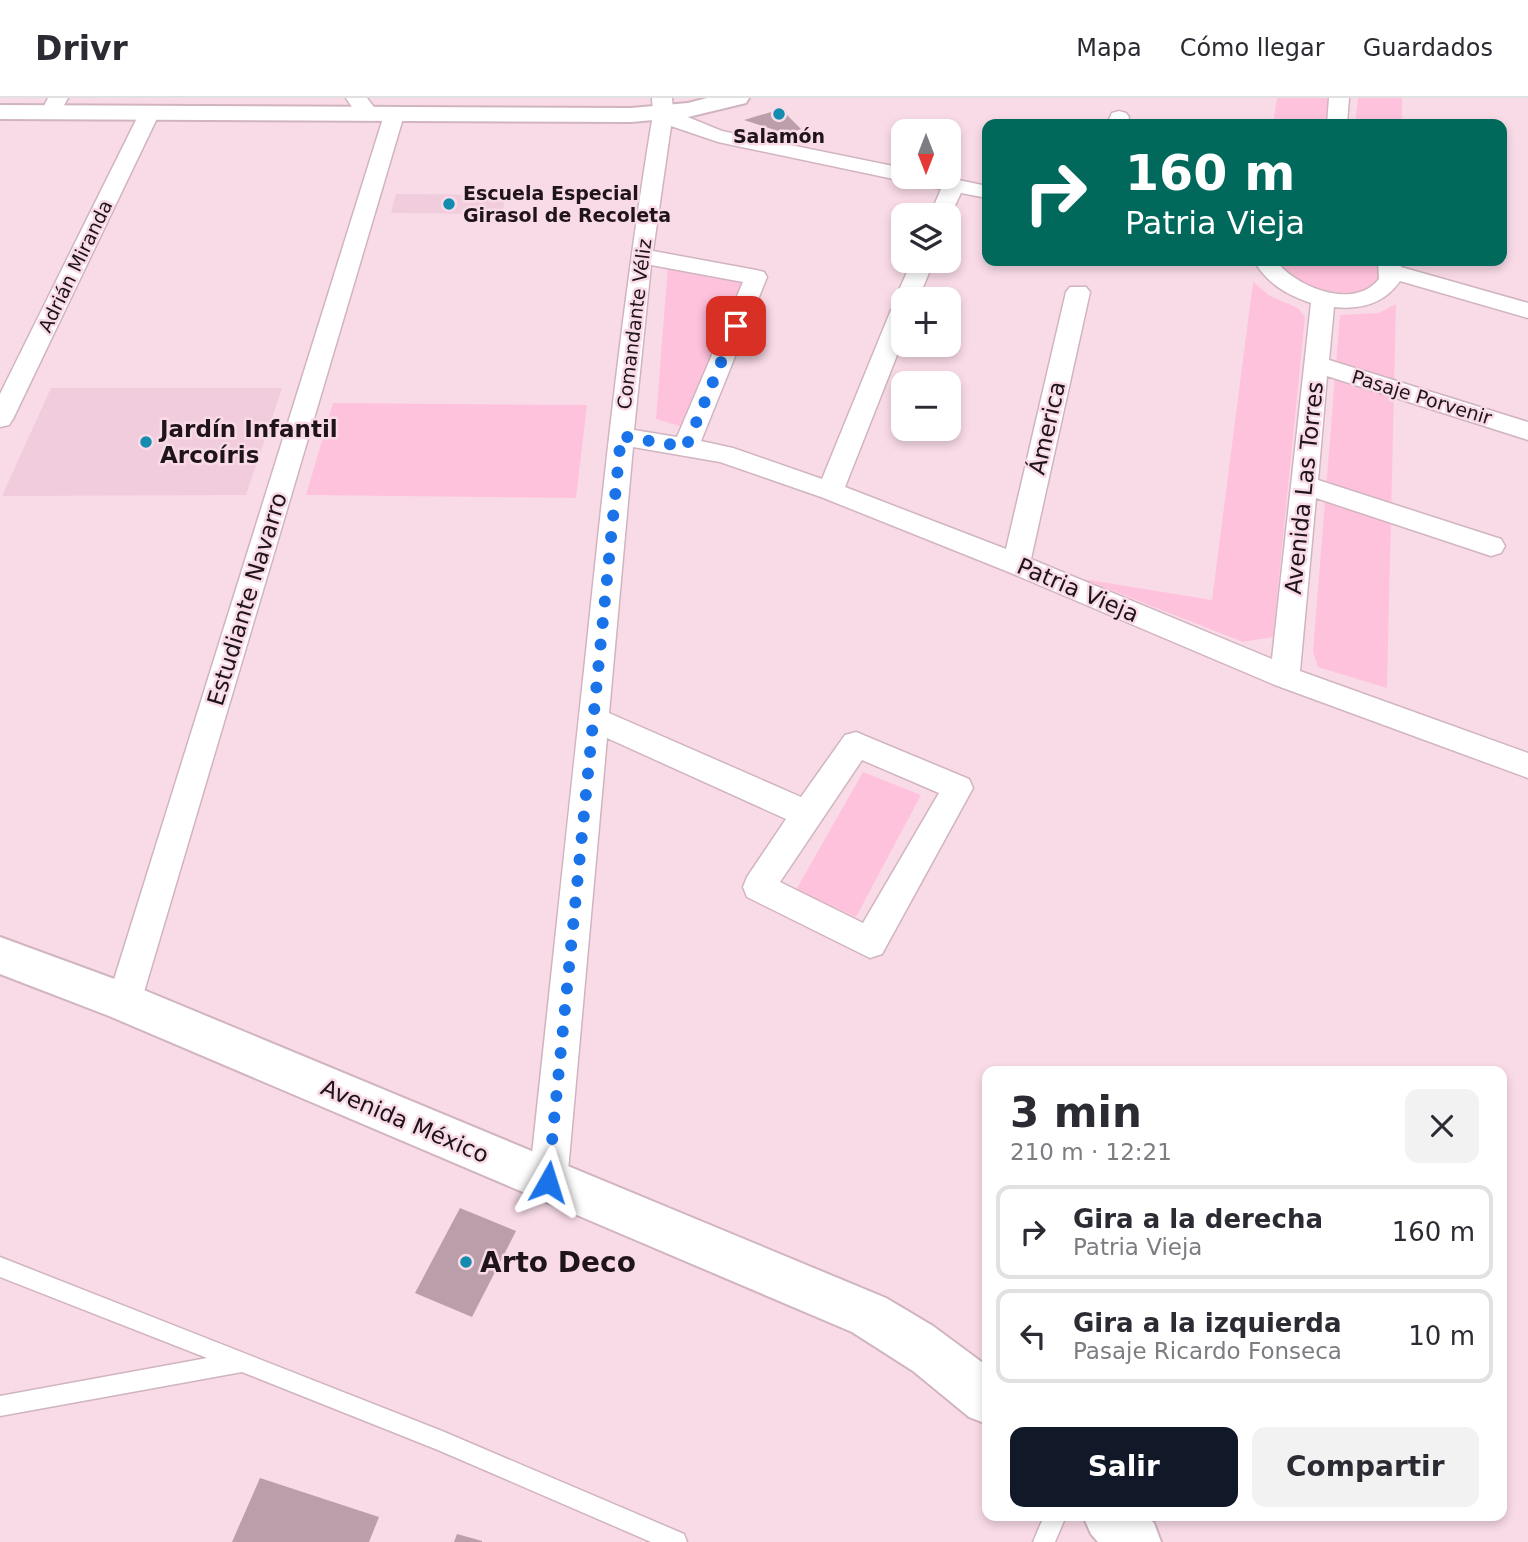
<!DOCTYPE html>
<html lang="es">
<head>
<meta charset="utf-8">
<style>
	body { margin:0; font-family:"DejaVu Sans",sans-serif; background:#f2f2f3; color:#2b2b33; height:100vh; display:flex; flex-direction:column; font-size:26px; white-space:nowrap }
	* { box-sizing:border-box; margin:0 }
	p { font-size:23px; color:#7c7c81 }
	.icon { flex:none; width:38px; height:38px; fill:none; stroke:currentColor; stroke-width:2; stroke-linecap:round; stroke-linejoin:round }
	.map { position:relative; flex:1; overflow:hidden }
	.side { position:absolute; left:982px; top:968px; width:525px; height:455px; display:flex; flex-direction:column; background:#fff; border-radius:14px; box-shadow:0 4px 10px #0003 }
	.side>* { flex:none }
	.hud { position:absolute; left:982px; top:21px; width:525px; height:147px; border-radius:14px; box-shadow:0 4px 10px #0003; background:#00695c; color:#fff; overflow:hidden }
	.needle { width:46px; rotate:180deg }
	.controls { position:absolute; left:891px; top:21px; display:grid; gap:14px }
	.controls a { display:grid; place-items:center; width:70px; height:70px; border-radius:14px; background:#fff; box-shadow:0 4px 10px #0003; font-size:35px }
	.pin { position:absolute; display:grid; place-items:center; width:60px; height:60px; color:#fff; margin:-30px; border-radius:14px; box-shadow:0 4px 10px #0006 }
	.me { position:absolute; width:77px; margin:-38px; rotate:6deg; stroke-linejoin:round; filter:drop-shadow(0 0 5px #0008) }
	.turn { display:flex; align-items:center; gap:24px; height:147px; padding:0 28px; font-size:32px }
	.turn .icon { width:91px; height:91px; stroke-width:2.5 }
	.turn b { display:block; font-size:49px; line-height:60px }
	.round { display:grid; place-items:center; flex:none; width:74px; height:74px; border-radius:14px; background:#f2f2f3 }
	.summary { display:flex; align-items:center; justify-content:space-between; height:119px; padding:0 28px }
	h1 { font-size:42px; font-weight:800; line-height:52px }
	.button { display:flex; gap:14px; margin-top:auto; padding:14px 28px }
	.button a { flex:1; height:80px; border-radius:14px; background:#111827; color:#fff; font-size:28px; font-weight:800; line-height:80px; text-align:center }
	.button a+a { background:#f2f2f3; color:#2b2b33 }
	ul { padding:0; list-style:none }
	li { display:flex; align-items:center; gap:21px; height:94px; margin:0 14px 10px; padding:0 14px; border:4px solid #e1e1e2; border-radius:14px }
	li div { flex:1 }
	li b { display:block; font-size:26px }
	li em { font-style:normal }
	header { display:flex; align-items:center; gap:42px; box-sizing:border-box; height:98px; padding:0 35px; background:#fff; border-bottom:2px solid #e1e1e2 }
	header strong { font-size:33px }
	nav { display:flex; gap:38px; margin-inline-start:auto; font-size:24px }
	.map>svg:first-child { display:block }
</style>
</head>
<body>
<header>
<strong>Drivr</strong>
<nav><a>Mapa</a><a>Cómo llegar</a><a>Guardados</a></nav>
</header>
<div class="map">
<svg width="1528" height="1444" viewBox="0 0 1528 1444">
	<rect width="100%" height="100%" fill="#f9dbe7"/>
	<!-- built -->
	<g fill="#f1ccdc">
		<path d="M 396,96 L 506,97 L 502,116 L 391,115 Z"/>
		<path d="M 51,290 L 282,290 L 246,397 L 2,398 Z"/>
	</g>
	<!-- green -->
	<g fill="#ffc2dc">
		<path d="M 1277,0 L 1328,0 L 1325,26 L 1273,26 Z"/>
		<path d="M 1358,0 L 1402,0 L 1402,26 L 1355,26 Z"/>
		<path d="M 1280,163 L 1380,163 C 1399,207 1298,203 1280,163 Z"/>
		<path d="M 668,167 L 744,182 L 683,329 L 656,321 Z"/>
		<path d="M 1253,184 L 1270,198 L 1298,210 L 1305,219 L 1273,539 L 1243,544 L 1083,481 L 1212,502 Z"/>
		<path d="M 1396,206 L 1387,590 L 1318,569 L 1313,553 L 1340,217 L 1379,215 Z"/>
		<path d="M 333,305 L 587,307 L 576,400 L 306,397 Z"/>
		<path d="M 863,674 L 921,697 L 856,819 L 796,792 Z"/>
	</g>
	<!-- building -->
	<g fill="#ba9eaa">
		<path d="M 781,11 L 801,31 L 787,36 L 744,22 Z"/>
		<path d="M 460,1110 L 516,1133 L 472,1219 L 415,1195 Z"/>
		<path d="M 260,1380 L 379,1419 L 369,1444 L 232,1444 Z"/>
		<path d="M 457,1436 L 482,1443 L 482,1444 L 454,1444 Z"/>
	</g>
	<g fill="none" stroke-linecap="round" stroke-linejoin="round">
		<defs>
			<g id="service">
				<path d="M 0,1159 L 442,1333 L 684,1436 L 687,1444 L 651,1444 L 438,1352 L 242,1274 L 0,1318 L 0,1298 L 207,1260 L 0,1179 Z"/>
				<path d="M 1044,1418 L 1066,1418 L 1055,1444 L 1033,1444 Z"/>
			</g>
			<g id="minor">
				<path d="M 48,0 L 68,0 L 58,18 L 44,18 L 41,14 Z"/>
				<path d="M 346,0 L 367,0 L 380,17 L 377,21 C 361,25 354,12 346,0 Z"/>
				<path d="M 652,0 L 672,0 L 673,13 L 722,33 L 903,70 L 903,79 L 944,79 L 987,88 L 987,100 L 961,95 L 948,122 L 948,117 L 930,117 L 941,91 L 718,44 L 671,28 L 653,153 L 756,172 L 764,174 L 767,179 L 701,343 L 733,350 L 822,381 L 891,212 L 899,206 L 895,201 L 912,163 L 934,163 L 918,201 L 903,201 L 903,242 L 845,389 L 1006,451 L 1066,194 L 1070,189 L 1086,189 L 1090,194 L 1031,461 L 1272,561 L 1311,205 C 1285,196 1268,186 1254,163 L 1276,163 C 1296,189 1354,213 1379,181 L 1378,163 L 1400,163 L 1401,169 L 1528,205 L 1528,220 L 1400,183 C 1385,205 1361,212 1334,209 L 1329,262 L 1528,324 L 1528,342 L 1327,278 L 1318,382 L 1501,441 L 1505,448 L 1501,455 L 1491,458 L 1316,400 L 1300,573 L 1528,655 L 1528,680 L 1275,587 L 1006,473 L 821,399 L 720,364 L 633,349 L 609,615 L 801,699 L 845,637 L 856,634 L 969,681 L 973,690 L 882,856 L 870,860 L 747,799 L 743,789 L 747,779 L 786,721 L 607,640 L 567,1084 L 561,1097 L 548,1102 L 535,1097 L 529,1084 C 548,910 566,736 585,563 C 604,380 623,198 653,16 ZM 651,167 L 743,184 L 677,339 L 634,332 ZM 862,662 L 939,695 L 863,825 L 780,784 Z"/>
				<path d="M 1329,0 L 1349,0 L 1347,26 L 1327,26 Z"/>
				<path d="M 150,8 L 157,10 L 160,14 L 13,321 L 9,327 L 0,329 L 0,296 L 140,14 L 143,10 Z"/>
				<path d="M 394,11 L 401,13 L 404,17 L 141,904 L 136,915 L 124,920 L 112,915 L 107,904 L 384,17 L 387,13 Z"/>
				<path d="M 1119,13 L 1126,15 L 1129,19 L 1127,26 L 1107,26 L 1112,15 Z"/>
			</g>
			<g id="tertiary">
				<path d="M 707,0 L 749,0 L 746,5 L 688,19 L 631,24 L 0,21 L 0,7 L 631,10 L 688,5 Z"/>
				<path d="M 0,839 L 139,890 L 886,1200 L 933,1228 L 987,1268 L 987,1326 L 969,1319 L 913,1273 L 852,1234 L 109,918 L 0,876 Z"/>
				<path d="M 1083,1418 L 1146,1418 L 1154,1425 L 1161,1444 L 1098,1444 L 1091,1436 Z"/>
			</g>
		</defs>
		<!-- service casing -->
		<use href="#service" stroke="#d0b4c0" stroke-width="3"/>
		<!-- minor casing -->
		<use href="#minor" stroke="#d0b4c0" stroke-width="3"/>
		<!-- tertiary casing -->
		<use href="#tertiary" stroke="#d0b4c0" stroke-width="4"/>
		<!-- service -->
		<use href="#service" fill="#fff" fill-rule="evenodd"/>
		<!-- minor -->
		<use href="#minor" fill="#fff" fill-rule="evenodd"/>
		<!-- tertiary -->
		<use href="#tertiary" fill="#fff" fill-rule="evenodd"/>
	</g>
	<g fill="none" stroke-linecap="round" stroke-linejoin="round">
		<!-- route -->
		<path stroke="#1a73e8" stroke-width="12" stroke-dasharray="0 21.6" d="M 548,1084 L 621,338 L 686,349 L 736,228"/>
	</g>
	<!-- markers -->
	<g fill="#148caf" stroke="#f9dbe7" stroke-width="2.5">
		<circle cx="779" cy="16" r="7"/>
		<circle cx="449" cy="106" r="7"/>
		<circle cx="146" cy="344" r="7"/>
		<circle cx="466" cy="1164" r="7"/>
	</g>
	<g text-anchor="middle" stroke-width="5" stroke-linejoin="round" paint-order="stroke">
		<!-- far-poi labels -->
		<g font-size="19" font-weight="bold" fill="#1e1419" stroke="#f9dbe7">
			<text x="779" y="45">Salamón</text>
			<text x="463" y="102" text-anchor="start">Escuela Especial<tspan x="463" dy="22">Girasol de Recoleta</tspan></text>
		</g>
		<!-- far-street labels -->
		<g font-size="19" fill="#1e1419" stroke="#f9dbe7">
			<text transform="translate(75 168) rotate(-64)" y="7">Adrián Miranda</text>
			<text transform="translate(634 226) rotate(-83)" y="7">Comandante Véliz</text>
			<text transform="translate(1422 299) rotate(17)" y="7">Pasaje Porvenir</text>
		</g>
		<!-- street labels -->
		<g font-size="23" fill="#1e1419" stroke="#f9dbe7">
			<text transform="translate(1047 330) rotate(-77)" y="8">Ámerica</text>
			<text transform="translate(1304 390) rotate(-84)" y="8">Avenida Las Torres</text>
			<text transform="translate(1078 492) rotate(23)" y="8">Patria Vieja</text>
			<text transform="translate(247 501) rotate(-73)" y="8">Estudiante Navarro</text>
			<text transform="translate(405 1023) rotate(23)" y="8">Avenida México</text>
		</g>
		<!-- poi labels -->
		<g font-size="23" font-weight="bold" fill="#1e1419" stroke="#f9dbe7" text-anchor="start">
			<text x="160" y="339">Jardín Infantil<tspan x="160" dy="26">Arcoíris</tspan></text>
		</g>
		<!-- near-poi labels -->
		<g font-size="28" font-weight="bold" fill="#1e1419" stroke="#f9dbe7" text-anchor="start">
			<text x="480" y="1174">Arto Deco</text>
		</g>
	</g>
</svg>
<div class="controls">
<a><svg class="needle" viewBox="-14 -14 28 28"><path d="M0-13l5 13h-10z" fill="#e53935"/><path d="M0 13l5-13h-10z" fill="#7c7c81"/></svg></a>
<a><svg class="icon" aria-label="layers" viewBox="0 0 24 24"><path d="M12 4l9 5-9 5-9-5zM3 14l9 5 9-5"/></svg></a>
<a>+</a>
<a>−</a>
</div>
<div class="pin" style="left:736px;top:228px;background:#d93025"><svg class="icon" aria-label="arrive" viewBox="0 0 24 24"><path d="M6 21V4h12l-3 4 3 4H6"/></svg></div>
<svg class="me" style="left:548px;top:1084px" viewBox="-20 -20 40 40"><path d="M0-17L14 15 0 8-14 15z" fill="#1a73e8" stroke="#fff" stroke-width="4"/></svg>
<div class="hud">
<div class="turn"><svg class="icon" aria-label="right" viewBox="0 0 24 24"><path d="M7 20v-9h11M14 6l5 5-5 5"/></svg><div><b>160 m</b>Patria Vieja</div></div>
</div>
<section class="side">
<div class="summary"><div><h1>3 min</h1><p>210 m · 12:21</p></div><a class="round"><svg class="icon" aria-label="close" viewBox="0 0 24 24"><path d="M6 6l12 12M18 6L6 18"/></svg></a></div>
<ul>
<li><svg class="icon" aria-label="right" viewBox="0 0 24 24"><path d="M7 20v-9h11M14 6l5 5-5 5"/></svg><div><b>Gira a la derecha</b><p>Patria Vieja</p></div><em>160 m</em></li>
<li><svg class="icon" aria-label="left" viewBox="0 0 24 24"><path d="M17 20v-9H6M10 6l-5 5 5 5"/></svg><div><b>Gira a la izquierda</b><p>Pasaje Ricardo Fonseca</p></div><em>10 m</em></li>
</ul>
<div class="button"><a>Salir</a><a>Compartir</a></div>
</section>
</div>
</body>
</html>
